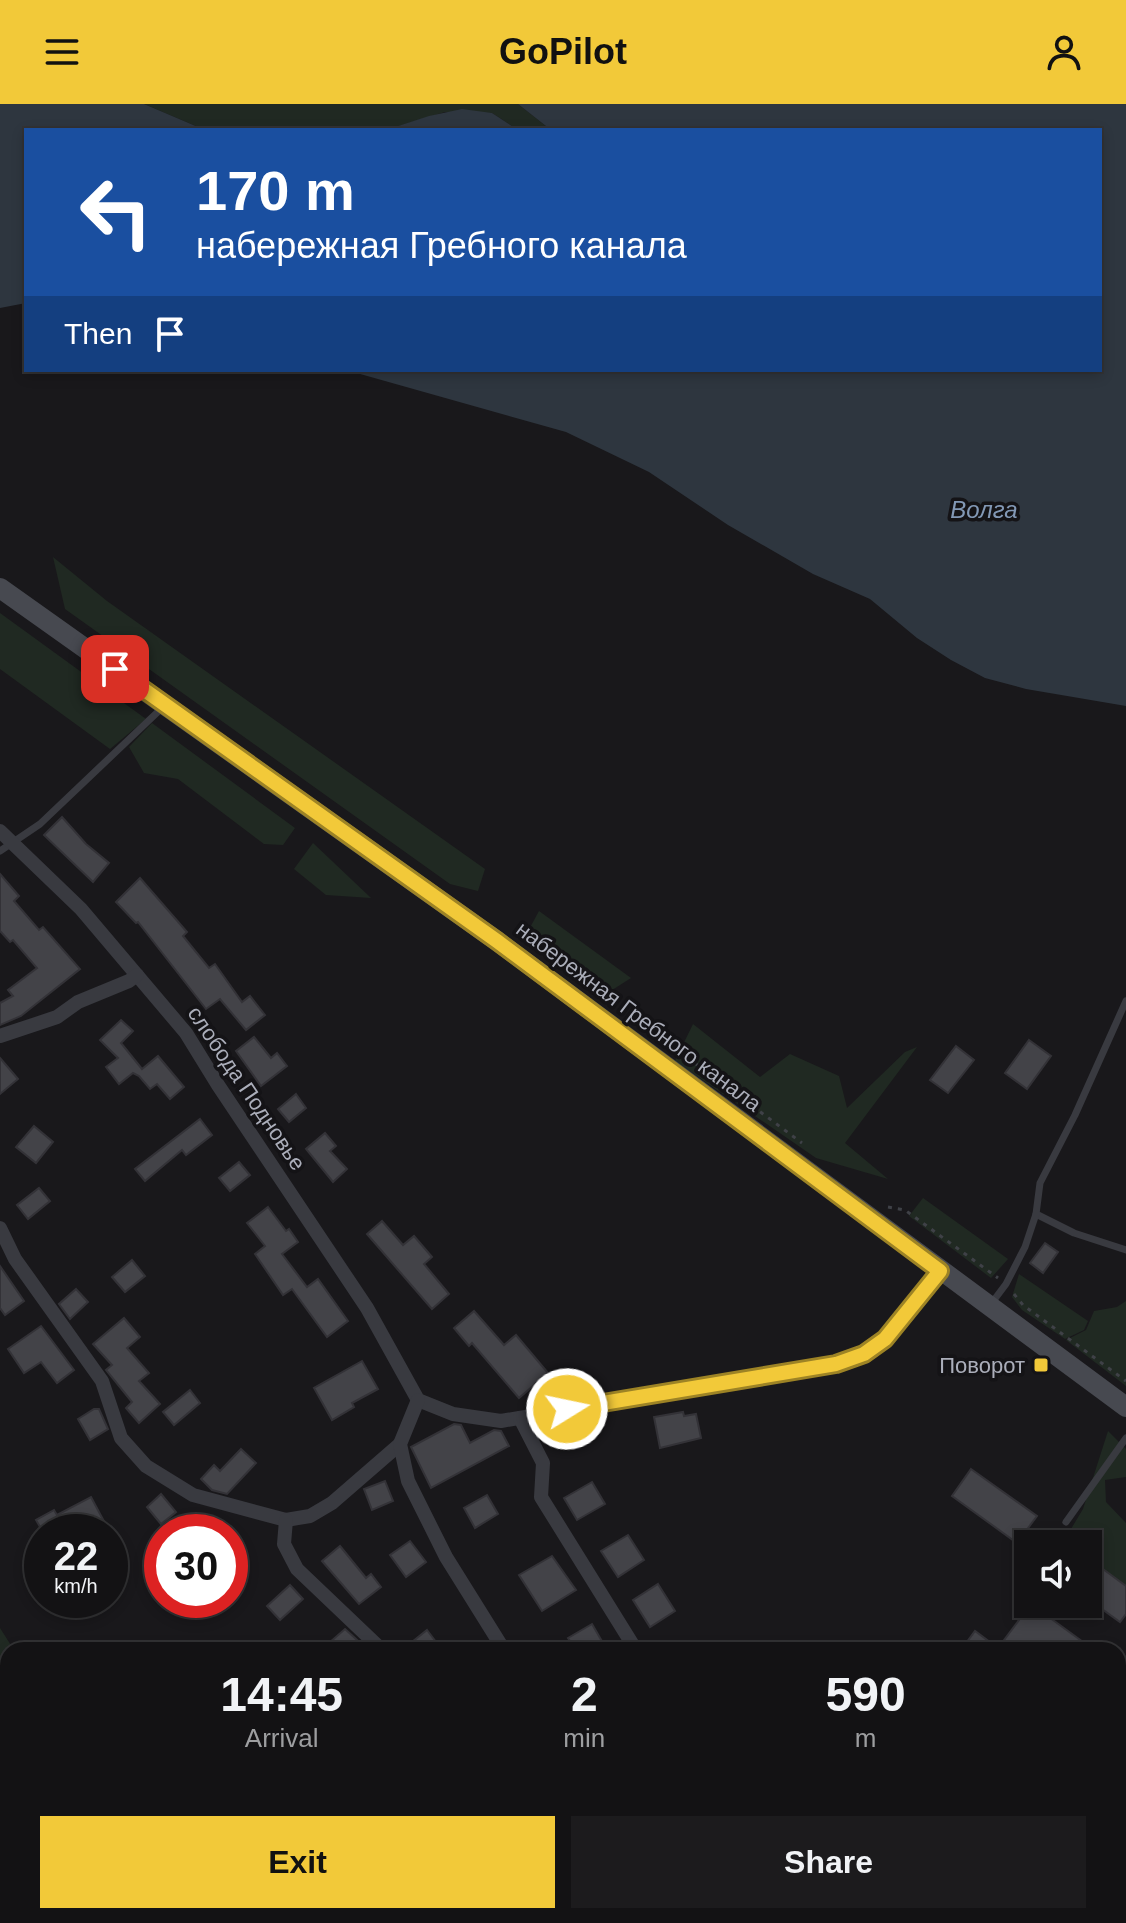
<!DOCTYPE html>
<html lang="en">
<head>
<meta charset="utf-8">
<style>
	body { margin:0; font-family:Helvetica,sans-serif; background:#1c1b1d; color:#f1f3f6; height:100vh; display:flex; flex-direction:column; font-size:30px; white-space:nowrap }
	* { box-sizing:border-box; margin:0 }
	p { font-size:26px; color:#9d9ea0 }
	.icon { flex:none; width:44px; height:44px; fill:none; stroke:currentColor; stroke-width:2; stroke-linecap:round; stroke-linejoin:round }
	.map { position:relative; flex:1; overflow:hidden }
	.details { position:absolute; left:0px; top:1538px; width:1126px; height:282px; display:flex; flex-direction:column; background:#131214; border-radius:24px 24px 0 0; box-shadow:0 4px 12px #0003,0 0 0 2px #323234 }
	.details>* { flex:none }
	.banner { position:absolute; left:24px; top:24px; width:1078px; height:244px; border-radius:0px; box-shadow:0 4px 12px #0003,0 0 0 2px #323234; background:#1a4fa0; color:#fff; overflow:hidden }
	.buttons { position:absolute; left:1014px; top:1426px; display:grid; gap:16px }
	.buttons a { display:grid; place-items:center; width:88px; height:88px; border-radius:0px; background:#131214; box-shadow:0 4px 12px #0003,0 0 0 2px #323234; font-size:40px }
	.speed { position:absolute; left:24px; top:1410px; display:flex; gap:16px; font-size:40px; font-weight:700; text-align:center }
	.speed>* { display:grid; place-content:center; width:104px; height:104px; border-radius:50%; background:#131214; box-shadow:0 4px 12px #0003,0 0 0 2px #323234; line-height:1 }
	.speed small { font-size:20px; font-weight:400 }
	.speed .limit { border:12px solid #d22; background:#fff; color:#111 }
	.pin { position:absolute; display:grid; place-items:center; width:68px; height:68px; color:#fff; margin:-34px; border-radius:16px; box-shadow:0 4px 12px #0006 }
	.me { position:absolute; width:88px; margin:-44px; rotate:80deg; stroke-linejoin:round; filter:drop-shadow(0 0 6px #0008) }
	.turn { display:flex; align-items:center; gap:28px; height:168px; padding:0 40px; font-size:36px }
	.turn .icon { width:104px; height:104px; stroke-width:2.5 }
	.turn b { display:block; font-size:56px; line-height:68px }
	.then { display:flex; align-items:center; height:76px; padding:0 40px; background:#0003; gap:16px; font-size:30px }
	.eta { display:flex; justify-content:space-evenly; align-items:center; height:136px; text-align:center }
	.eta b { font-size:48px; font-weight:800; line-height:56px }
	.primary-button { display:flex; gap:16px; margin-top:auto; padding:16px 40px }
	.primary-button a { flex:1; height:92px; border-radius:0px; background:#f2c939; color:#111; font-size:32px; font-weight:800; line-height:92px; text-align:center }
	.primary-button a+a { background:#1c1b1d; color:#f1f3f6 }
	header { display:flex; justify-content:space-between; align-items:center; height:104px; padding:0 40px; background:#f2c939; color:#111; font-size:36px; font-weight:800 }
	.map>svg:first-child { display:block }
</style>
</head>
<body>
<header><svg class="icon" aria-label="menu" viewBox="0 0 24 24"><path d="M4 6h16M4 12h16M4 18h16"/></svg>GoPilot<svg class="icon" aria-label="person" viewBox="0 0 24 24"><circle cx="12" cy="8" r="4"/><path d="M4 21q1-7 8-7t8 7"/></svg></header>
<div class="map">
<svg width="1126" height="1819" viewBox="0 0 1126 1819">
	<rect width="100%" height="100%" fill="#19181b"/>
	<!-- built -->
	<path fill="#252428" d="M 1126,1623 L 1126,1819 L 1079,1819 L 1075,1812 L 1118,1812 L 1118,1628 Z"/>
	<!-- green -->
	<g fill="#202922">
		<path d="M 144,0 L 518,0 L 551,26 L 518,26 L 492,9 L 445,8 L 389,25 L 344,22 L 326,26 L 205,26 Z"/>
		<path d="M 53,453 L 107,497 L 485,765 L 478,787 L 450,780 L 65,505 Z"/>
		<path d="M 0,509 L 146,615 L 110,645 L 0,565 Z"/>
		<path d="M 152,619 L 295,724 L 283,741 L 264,740 L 178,675 L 144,669 L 129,643 Z"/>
		<path d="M 313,739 L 371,794 L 326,791 L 294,765 Z"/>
		<path d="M 539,807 L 631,874 L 609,888 L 526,831 Z"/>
		<path d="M 693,920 L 760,973 L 790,950 L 839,972 L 847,1004 L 905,948 L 917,943 L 845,1039 L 888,1075 L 816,1054 L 675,957 Z"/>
		<path d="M 923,1094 L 1008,1155 L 991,1174 L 909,1112 Z"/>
		<path d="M 1019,1170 L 1088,1217 L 1084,1226 L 1065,1235 L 1022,1206 L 1012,1193 Z"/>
		<path d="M 1126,1197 L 1126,1282 L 1066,1236 L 1086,1226 L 1094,1207 L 1117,1203 Z"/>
		<path d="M 1108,1327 L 1126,1345 L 1126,1373 L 1105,1376 L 1106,1398 L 1126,1419 L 1126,1496 L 1088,1471 L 1088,1440 L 1062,1440 L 1083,1405 Z"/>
		<path d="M 0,1524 L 14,1546 L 8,1546 L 8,1812 L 321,1812 L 327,1819 L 0,1819 Z"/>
		<path d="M 721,1812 L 877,1812 L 882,1819 L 730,1819 L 720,1814 Z"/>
	</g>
	<!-- water -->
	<g fill="#2e363f">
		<path d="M 0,0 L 144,0 L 205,26 L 26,26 L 26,199 L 0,204 Z"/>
		<path d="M 518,0 L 1126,0 L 1126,602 L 1026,585 L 985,574 L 951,556 L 917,534 L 870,495 L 813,470 L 728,421 L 649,368 L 566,328 L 346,266 L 1100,266 L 1100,26 L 551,26 Z"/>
		<path d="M 462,5 L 492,9 L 518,26 L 326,26 L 344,22 L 389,25 L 429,12 Z"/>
	</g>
	<!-- building -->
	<g fill="#434348" stroke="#333237" stroke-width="2">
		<path d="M 62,713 L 86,740 L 109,759 L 93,778 L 44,731 Z"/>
		<path d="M 0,770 L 19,792 L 14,797 L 39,826 L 43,823 L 80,865 L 21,912 L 0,921 L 0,899 L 13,892 L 8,886 L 37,864 L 13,836 L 10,838 L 0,827 Z"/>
		<path d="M 140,774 L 187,828 L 183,832 L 209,864 L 215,860 L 242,898 L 250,892 L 265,911 L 246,926 L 220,895 L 206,905 L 138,818 L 136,819 L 116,798 Z"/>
		<path d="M 121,916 L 133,927 L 121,939 L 142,965 L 158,952 L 184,983 L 170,995 L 157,980 L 150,985 L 139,972 L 133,969 L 119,980 L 106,963 L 118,954 L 100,936 Z"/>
		<path d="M 254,933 L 271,954 L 277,949 L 287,962 L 261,982 L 236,947 Z"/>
		<path d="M 1029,936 L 1051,952 L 1027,985 L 1005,969 Z"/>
		<path d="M 956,942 L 974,956 L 948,989 L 930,976 Z"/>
		<path d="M 0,954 L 18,975 L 0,990 Z"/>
		<path d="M 296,990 L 306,1004 L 289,1018 L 278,1005 Z"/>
		<path d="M 200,1015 L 212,1031 L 186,1051 L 182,1046 L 145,1077 L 135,1065 Z"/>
		<path d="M 34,1022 L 53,1038 L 36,1059 L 16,1043 Z"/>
		<path d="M 325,1029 L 336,1042 L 330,1047 L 347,1065 L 333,1078 L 306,1045 Z"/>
		<path d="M 239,1058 L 250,1071 L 230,1087 L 219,1074 Z"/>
		<path d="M 39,1084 L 50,1097 L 28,1115 L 17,1101 Z"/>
		<path d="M 268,1103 L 286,1127 L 289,1125 L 298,1138 L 282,1150 L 307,1183 L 318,1175 L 348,1217 L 327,1233 L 292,1185 L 283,1191 L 255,1150 L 265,1142 L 247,1119 Z"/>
		<path d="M 382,1117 L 403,1141 L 414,1132 L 432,1153 L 424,1160 L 449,1190 L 432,1205 L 367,1130 Z"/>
		<path d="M 1045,1139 L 1058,1148 L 1043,1169 L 1030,1159 Z"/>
		<path d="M 132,1156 L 145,1172 L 125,1188 L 112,1173 Z"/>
		<path d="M 0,1162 L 24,1197 L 5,1211 L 0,1204 Z"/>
		<path d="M 76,1185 L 88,1198 L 70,1215 L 59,1200 Z"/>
		<path d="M 474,1207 L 504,1241 L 516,1231 L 548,1269 L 519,1294 L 472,1239 L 469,1242 L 454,1224 Z"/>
		<path d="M 124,1214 L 140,1233 L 127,1244 L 149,1269 L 139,1277 L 160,1300 L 139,1319 L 126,1304 L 132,1298 L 106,1266 L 112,1261 L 93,1240 Z"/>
		<path d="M 41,1222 L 74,1266 L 57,1279 L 41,1258 L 24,1269 L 8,1245 Z"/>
		<path d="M 362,1257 L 378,1285 L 352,1299 L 354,1303 L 332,1316 L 314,1284 Z"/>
		<path d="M 190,1286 L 200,1299 L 174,1321 L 163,1308 Z"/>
		<path d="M 94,1305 L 99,1305 L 108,1325 L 90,1336 L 78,1315 Z"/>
		<path d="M 683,1308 L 684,1312 L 696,1310 L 701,1334 L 660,1344 L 654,1313 Z"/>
		<path d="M 454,1320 L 461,1321 L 470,1339 L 494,1326 L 501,1327 L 509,1342 L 431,1384 L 411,1343 Z"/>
		<path d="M 241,1345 L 256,1359 L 227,1390 L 212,1386 L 201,1375 L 214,1361 L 220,1367 Z"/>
		<path d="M 971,1365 L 1037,1412 L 1017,1439 L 952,1392 Z"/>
		<path d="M 385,1377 L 393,1397 L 372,1406 L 364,1385 Z"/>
		<path d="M 592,1378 L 605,1400 L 577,1416 L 564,1394 Z"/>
		<path d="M 161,1390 L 176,1408 L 161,1420 L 147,1403 Z"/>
		<path d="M 487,1391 L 498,1410 L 475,1424 L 464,1404 Z"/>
		<path d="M 91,1393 L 107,1423 L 97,1428 L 43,1428 L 36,1416 L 54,1406 L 57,1411 Z"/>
		<path d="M 628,1431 L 644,1456 L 618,1473 L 601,1447 Z"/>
		<path d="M 410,1437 L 426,1458 L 406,1473 L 390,1451 Z"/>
		<path d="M 340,1442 L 366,1474 L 371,1470 L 381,1483 L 359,1500 L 322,1457 Z"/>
		<path d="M 552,1452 L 576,1486 L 542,1507 L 519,1471 Z"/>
		<path d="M 1088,1454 L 1126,1482 L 1126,1510 L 1120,1518 L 1088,1495 Z"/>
		<path d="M 658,1480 L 675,1507 L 650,1523 L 633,1496 Z"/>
		<path d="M 290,1481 L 303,1495 L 280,1516 L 267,1502 Z"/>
		<path d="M 1031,1500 L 1094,1546 L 961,1546 L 975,1527 L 998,1544 Z"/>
		<path d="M 592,1520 L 607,1546 L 576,1546 L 568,1534 Z"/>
		<path d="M 345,1525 L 368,1546 L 321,1546 Z"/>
		<path d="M 427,1526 L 442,1546 L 402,1546 Z"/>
	</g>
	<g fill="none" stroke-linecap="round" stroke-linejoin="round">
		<!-- path -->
		<g stroke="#3f4147" stroke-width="3" stroke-dasharray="4 6" stroke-linecap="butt">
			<path d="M 696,960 L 802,1039"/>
			<path d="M 888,1103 L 905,1106 L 998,1174"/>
			<path d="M 1014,1190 L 1023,1201 L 1126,1277"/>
		</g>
		<!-- lane -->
		<g stroke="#393a40" stroke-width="7">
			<path d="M 0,747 L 40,720 L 164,602"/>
			<path d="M 1036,1110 L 1074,1129 L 1126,1146"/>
			<path d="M 991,1200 L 1006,1180 L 1025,1143 L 1036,1110 L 1040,1079 L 1075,1011 L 1126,897"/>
			<path d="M 1066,1418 L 1126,1334"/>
		</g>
		<!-- street -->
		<g stroke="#393a40" stroke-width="14">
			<path d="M 0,727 L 81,805 L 186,929 L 218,981 L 367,1204 L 418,1296 L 453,1310 L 501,1317 L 836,1260 L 864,1250 L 885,1235 L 940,1167"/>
			<path d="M 0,932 L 57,913 L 78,898 L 129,877 L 137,871"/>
			<path d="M 0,1124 L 15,1155 L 102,1277 L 121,1334 L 146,1362 L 193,1391 L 286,1416 L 310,1412 L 332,1399 L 400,1340"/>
			<path d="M 418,1296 L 400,1340 L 408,1377 L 446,1453 L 504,1546"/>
			<path d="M 520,1314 L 543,1359 L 541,1393 L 636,1546"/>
			<path d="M 286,1416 L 284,1440 L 297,1465 L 382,1546"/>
			<path d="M 607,1812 L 612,1819"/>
			<path d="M 630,1812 L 631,1819"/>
		</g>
		<!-- secondary -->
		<path stroke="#474950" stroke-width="20" d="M 0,484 L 497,837 L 1126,1303"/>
	</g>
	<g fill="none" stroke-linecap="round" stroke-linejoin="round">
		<defs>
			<path id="route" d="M 115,565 L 497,837 L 940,1167 L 885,1235 L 864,1250 L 836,1260 L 567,1305"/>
		</defs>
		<!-- route casing -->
		<use href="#route" stroke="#9d8325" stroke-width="20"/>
		<!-- route -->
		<use href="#route" stroke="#f2c939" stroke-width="14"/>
	</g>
	<!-- markers -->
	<rect fill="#f2c939" stroke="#141316" stroke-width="3" x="1033" y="1253" width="16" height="16" rx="4"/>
	<g text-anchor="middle" stroke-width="7" stroke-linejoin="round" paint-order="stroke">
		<!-- street labels -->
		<g font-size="22" fill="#abaeba" stroke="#141316">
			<text transform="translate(639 912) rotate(37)" y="8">набережная Гребного канала</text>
			<text transform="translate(247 984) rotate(56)" y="8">слобода Подновье</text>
		</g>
		<!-- poi labels -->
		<g font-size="22" fill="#abaeba" stroke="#141316" text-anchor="end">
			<text x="1025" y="1269">Поворот</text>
		</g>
		<!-- water labels -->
		<g font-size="24" font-style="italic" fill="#8298b5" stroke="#141316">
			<text x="984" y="414">Волга</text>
		</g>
	</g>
</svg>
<div class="buttons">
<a><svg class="icon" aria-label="sound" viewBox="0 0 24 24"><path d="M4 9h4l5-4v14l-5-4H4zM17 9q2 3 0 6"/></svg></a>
</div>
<div class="speed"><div>22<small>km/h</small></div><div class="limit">30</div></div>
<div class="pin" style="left:115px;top:565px;background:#d93025"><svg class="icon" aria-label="arrive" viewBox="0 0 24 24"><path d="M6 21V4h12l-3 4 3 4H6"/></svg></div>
<svg class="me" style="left:567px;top:1305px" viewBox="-20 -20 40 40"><circle r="17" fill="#f2c939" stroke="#fff" stroke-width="3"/><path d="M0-11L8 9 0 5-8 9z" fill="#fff"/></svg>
<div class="banner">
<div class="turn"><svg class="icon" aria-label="left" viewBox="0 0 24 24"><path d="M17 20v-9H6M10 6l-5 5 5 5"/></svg><div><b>170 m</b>набережная Гребного канала</div></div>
<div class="then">Then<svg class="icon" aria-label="arrive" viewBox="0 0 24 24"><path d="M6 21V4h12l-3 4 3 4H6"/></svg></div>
</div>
<section class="details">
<div class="eta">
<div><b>14:45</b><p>Arrival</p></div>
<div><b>2</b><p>min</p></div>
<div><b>590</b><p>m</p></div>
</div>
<div class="primary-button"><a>Exit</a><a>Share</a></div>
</section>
</div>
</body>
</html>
